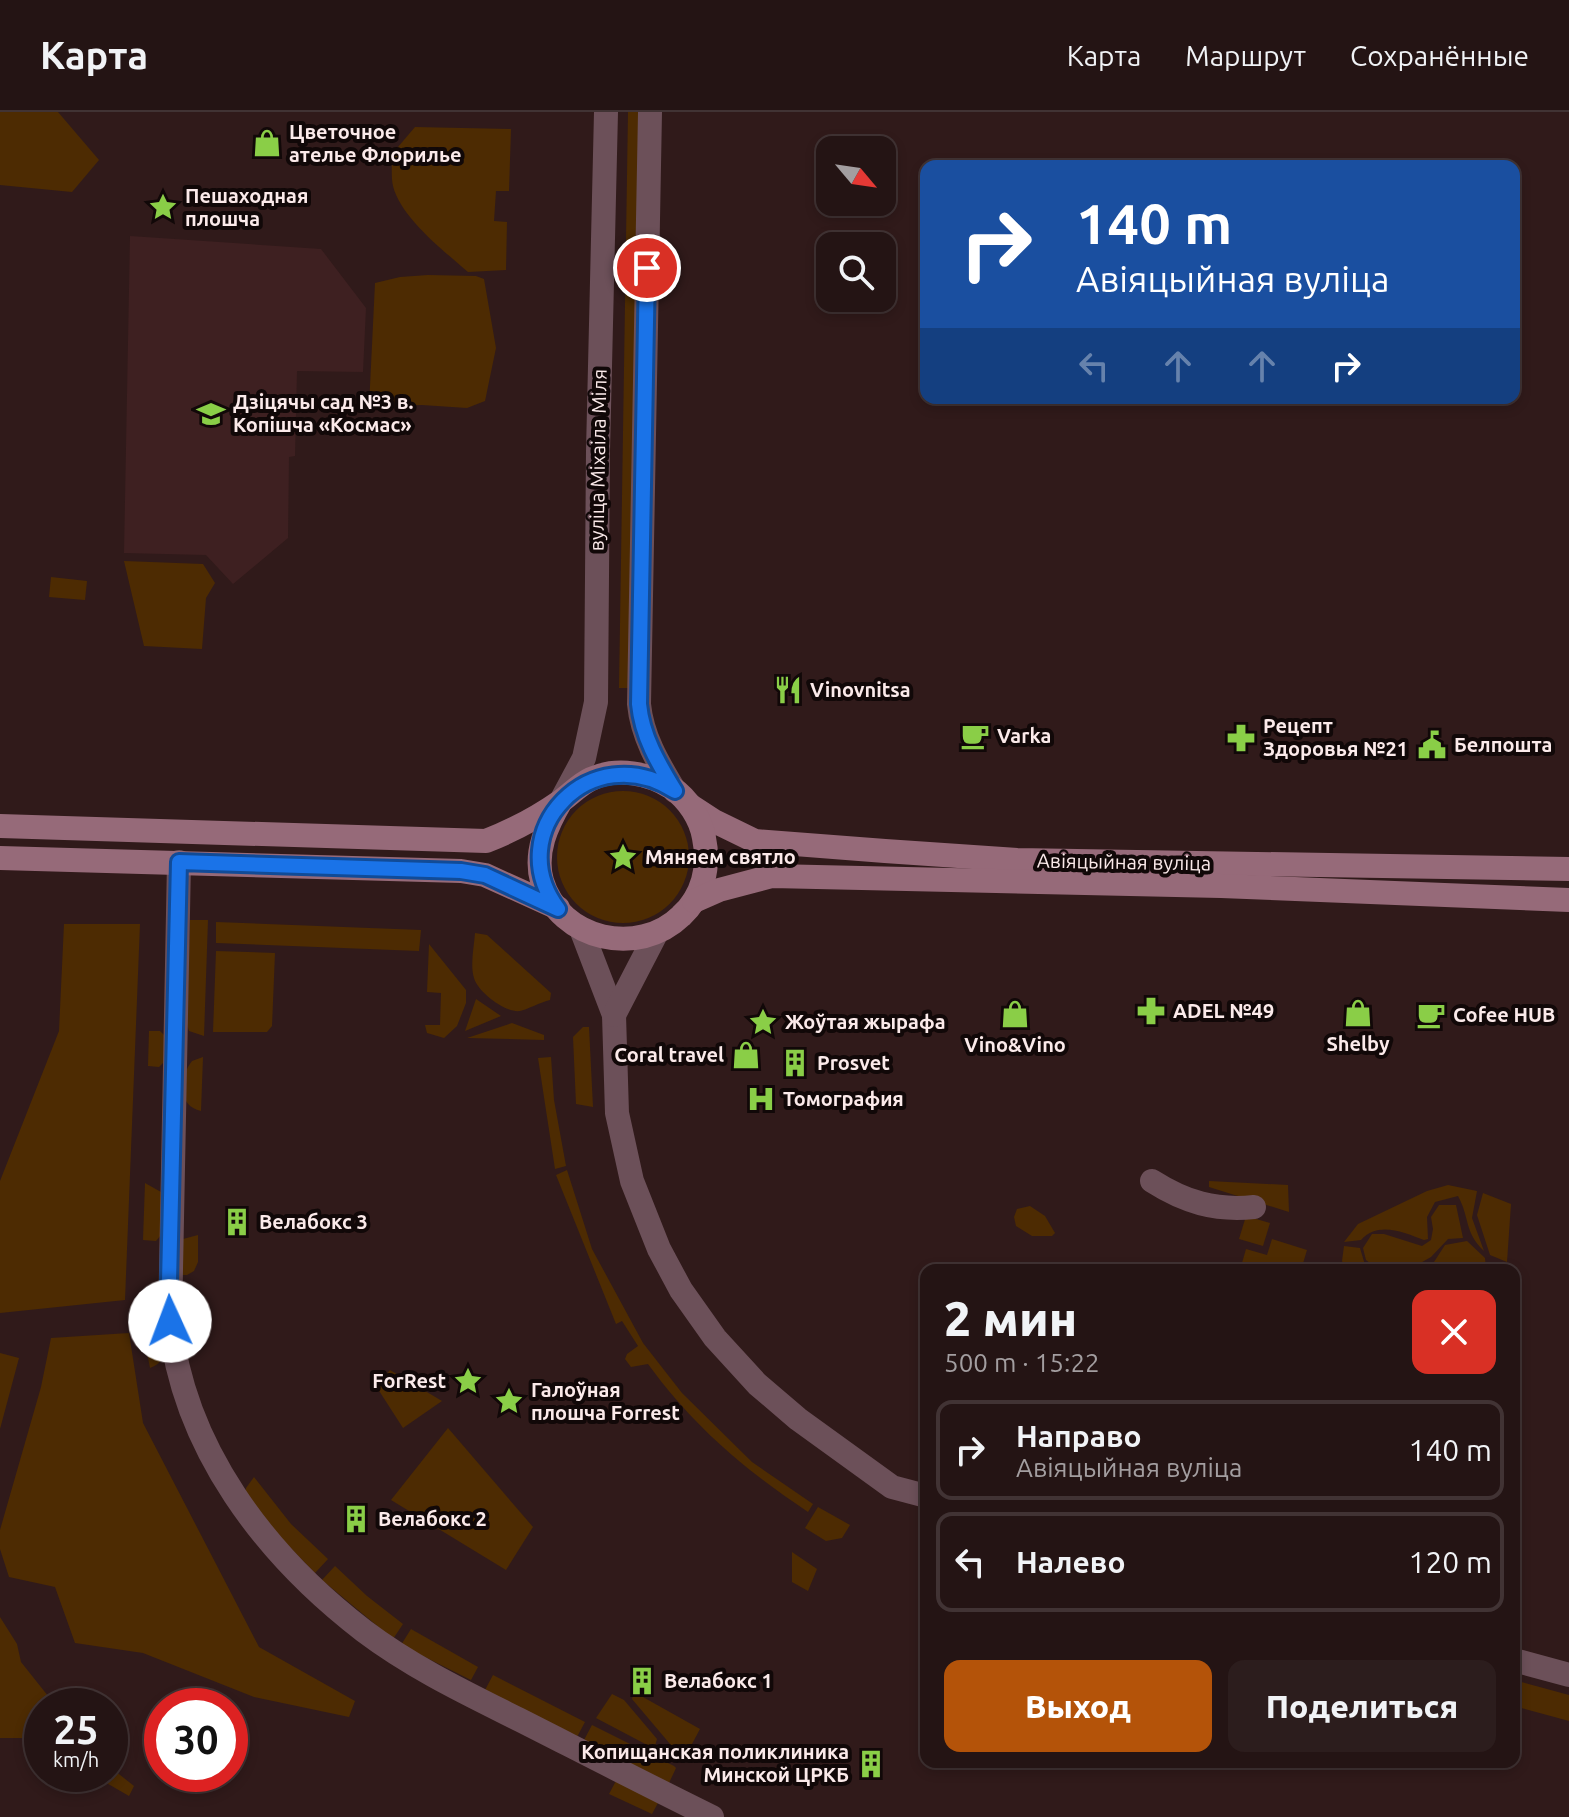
<!DOCTYPE html>
<html lang="ru">
<head>
<meta charset="utf-8">
<style>
	body { margin:0; font-family:Ubuntu,sans-serif; background:#2c1d1d; color:#f1f3f6; height:100vh; display:flex; flex-direction:column; font-size:30px; white-space:nowrap }
	* { box-sizing:border-box; margin:0 }
	p { font-size:26px; color:#a39ea0 }
	.icon { flex:none; width:44px; height:44px; fill:none; stroke:currentColor; stroke-width:2; stroke-linecap:round; stroke-linejoin:round }
	.map { position:relative; flex:1; overflow:hidden }
	.details { position:absolute; left:920px; top:1152px; width:600px; height:504px; display:flex; flex-direction:column; background:#241414; border-radius:16px; box-shadow:0 4px 12px #0003,0 0 0 2px #413334 }
	.details>* { flex:none }
	.banner { position:absolute; left:920px; top:48px; width:600px; height:244px; border-radius:16px; box-shadow:0 4px 12px #0003,0 0 0 2px #413334; background:#1a4fa0; color:#fff; overflow:hidden }
	.needle { width:52px; rotate:119deg }
	.fabs { position:absolute; left:816px; top:24px; display:grid; gap:16px }
	.fabs a { display:grid; place-items:center; width:80px; height:80px; border-radius:16px; background:#241414; box-shadow:0 4px 12px #0003,0 0 0 2px #413334; font-size:40px }
	.speed { position:absolute; left:24px; top:1576px; display:flex; gap:16px; font-size:40px; font-weight:700; text-align:center }
	.speed>* { display:grid; place-content:center; width:104px; height:104px; border-radius:50%; background:#241414; box-shadow:0 4px 12px #0003,0 0 0 2px #413334; line-height:1 }
	.speed small { font-size:20px; font-weight:400 }
	.speed .limit { border:12px solid #d22; background:#fff; color:#111 }
	.pin { position:absolute; display:grid; place-items:center; width:68px; height:68px; color:#fff; margin:-34px; border:4px solid #fff; border-radius:50%; box-shadow:0 2px 8px #0007 }
	.me { position:absolute; width:88px; margin:-44px; rotate:358deg; stroke-linejoin:round; filter:drop-shadow(0 0 6px #0008) }
	.turn { display:flex; align-items:center; gap:28px; height:168px; padding:0 24px; font-size:36px }
	.turn .icon { width:104px; height:104px; stroke-width:2.5 }
	.turn b { display:block; font-size:56px; line-height:68px }
	.lanes { display:flex; align-items:center; height:76px; padding:0 24px; background:#0003; justify-content:center; gap:40px; direction:ltr }
	.lanes .off { opacity:.35 }
	.round { display:grid; place-items:center; flex:none; width:84px; height:84px; border-radius:16px; background:#2c1d1d }
	.headline { display:flex; align-items:center; justify-content:space-between; height:136px; padding:0 24px }
	h1 { font-size:48px; font-weight:800; line-height:60px }
	.primary-button { display:flex; gap:16px; margin-top:auto; padding:16px 24px }
	.primary-button a { flex:1; height:92px; border-radius:16px; background:#b45309; color:#fff; font-size:32px; font-weight:800; line-height:92px; text-align:center }
	.primary-button a+a { background:#2c1d1d; color:#f1f3f6 }
	ul { padding:0; list-style:none }
	li { display:flex; align-items:center; gap:24px; height:100px; margin:0 16px 12px; padding:0 8px; border:4px solid #413334; border-radius:16px }
	li div { flex:1 }
	li b { display:block; font-size:30px }
	li em { font-style:normal }
	header { display:flex; align-items:center; gap:48px; box-sizing:border-box; height:112px; padding:0 40px; background:#241414; border-bottom:2px solid #413334 }
	header strong { font-size:38px }
	nav { display:flex; gap:44px; margin-inline-start:auto; font-size:28px }
	.map>svg:first-child { display:block }
</style>
</head>
<body>
<header>
<strong>Карта</strong>
<nav><a>Карта</a><a>Маршрут</a><a>Сохранённые</a></nav>
</header>
<div class="map">
<svg width="1569" height="1705" viewBox="0 0 1569 1705">
	<rect width="100%" height="100%" fill="#301a1a"/>
	<!-- built -->
	<path fill="#3e2021" d="M 130,124 L 321,137 L 366,196 L 363,260 L 297,259 L 295,344 L 289,345 L 288,426 L 233,472 L 206,443 L 124,441 Z"/>
	<!-- green -->
	<g fill="#4d2b02">
		<path d="M 0,0 L 58,0 L 99,48 L 72,80 L 0,73 Z"/>
		<path d="M 628,0 L 639,0 L 631,576 L 619,576 Z"/>
		<path d="M 415,15 L 511,17 L 509,79 L 496,79 L 494,109 L 507,110 L 506,158 L 468,160 C 444,139 401,106 393,74 C 391,65 392,52 392,42 Z"/>
		<path d="M 428,163 L 476,164 L 484,167 L 496,236 L 485,289 L 467,296 L 422,293 L 369,295 L 375,171 L 400,165 Z"/>
		<path d="M 124,449 L 203,452 L 215,471 L 206,486 L 202,537 L 144,534 Z"/>
		<path d="M 51,465 L 87,469 L 85,488 L 49,485 Z"/>
		<circle cx="623" cy="745" r="66"/>
		<path d="M 190,808 L 208,808 L 204,924 L 189,919 L 186,909 Z"/>
		<path d="M 216,810 L 421,818 L 419,839 L 216,831 Z"/>
		<path d="M 64,812 L 140,812 L 125,1188 L 0,1201 L 0,1069 L 59,919 Z"/>
		<path d="M 475,821 L 487,823 L 551,881 L 550,888 C 541,890 526,898 520,899 C 505,901 478,880 474,866 C 470,853 474,835 475,821 Z"/>
		<path d="M 429,832 L 466,878 L 466,891 L 457,914 L 444,926 L 427,921 L 425,913 L 440,913 L 441,881 L 427,880 Z"/>
		<path d="M 216,839 L 275,841 L 272,914 L 267,920 L 213,920 Z"/>
		<path d="M 476,887 L 501,904 L 465,919 Z"/>
		<path d="M 512,911 L 544,923 L 544,928 L 467,926 Z"/>
		<path d="M 583,915 L 589,915 L 593,995 L 576,992 L 573,925 Z"/>
		<path d="M 149,919 L 160,919 L 165,924 L 164,950 L 159,955 L 148,954 Z"/>
		<path d="M 203,945 L 201,999 C 177,994 179,965 192,949 Z"/>
		<path d="M 551,945 L 554,988 L 566,1054 L 555,1057 L 538,946 Z"/>
		<path d="M 567,1058 L 592,1137 L 643,1231 L 682,1281 L 752,1350 L 813,1392 L 808,1400 C 744,1357 694,1315 648,1252 L 631,1255 L 625,1247 L 627,1242 L 638,1234 L 622,1209 L 616,1212 L 556,1063 Z"/>
		<path d="M 1209,1069 L 1288,1073 L 1289,1100 L 1209,1075 Z"/>
		<path d="M 145,1071 L 161,1080 L 161,1123 L 156,1129 L 143,1128 Z"/>
		<path d="M 1448,1073 L 1477,1079 L 1472,1106 L 1484,1139 C 1464,1120 1470,1106 1458,1084 L 1435,1090 L 1427,1105 L 1428,1127 L 1424,1128 C 1403,1120 1378,1109 1361,1128 L 1344,1130 L 1358,1112 L 1427,1079 Z"/>
		<path d="M 1483,1081 L 1511,1092 L 1507,1150 L 1490,1143 L 1477,1103 Z"/>
		<path d="M 1439,1093 L 1456,1093 L 1463,1126 L 1448,1127 L 1431,1145 L 1408,1158 L 1375,1158 L 1374,1154 L 1366,1148 L 1363,1136 L 1372,1122 L 1384,1122 L 1422,1134 L 1431,1128 L 1433,1117 L 1431,1105 Z"/>
		<path d="M 1030,1094 L 1045,1104 L 1055,1121 L 1052,1124 L 1032,1124 L 1016,1114 L 1014,1105 L 1017,1097 Z"/>
		<path d="M 1246,1104 L 1270,1111 L 1263,1134 L 1239,1127 Z"/>
		<path d="M 198,1123 L 198,1150 L 194,1159 L 187,1163 L 179,1163 L 183,1127 Z"/>
		<path d="M 1272,1127 L 1307,1138 L 1301,1158 L 1262,1158 L 1242,1151 L 1246,1137 L 1267,1143 Z"/>
		<path d="M 1467,1129 L 1485,1146 L 1486,1158 L 1418,1158 L 1434,1150 L 1445,1133 Z"/>
		<path d="M 1344,1134 L 1360,1136 L 1365,1153 L 1372,1158 L 1346,1158 L 1342,1149 Z"/>
		<path d="M 179,1176 L 191,1177 L 197,1189 L 200,1229 C 176,1224 181,1196 179,1176 Z"/>
		<path d="M 129,1221 L 143,1311 L 259,1535 L 355,1589 L 349,1605 L 254,1585 L 143,1541 L 75,1531 L 55,1475 L 9,1465 L 0,1437 L 0,1418 L 41,1275 L 51,1226 Z"/>
		<path d="M 144,1225 L 155,1225 L 163,1231 C 166,1243 163,1251 150,1256 Z"/>
		<path d="M 0,1241 L 19,1246 L 0,1317 Z"/>
		<path d="M 390,1258 L 442,1289 L 403,1316 L 376,1274 Z"/>
		<path d="M 448,1316 L 533,1415 L 506,1458 L 391,1388 Z"/>
		<path d="M 254,1365 L 291,1412 L 328,1447 L 315,1461 L 279,1424 L 245,1383 L 246,1376 Z"/>
		<path d="M 818,1395 L 850,1413 L 842,1426 L 826,1429 L 805,1416 Z"/>
		<path d="M 792,1440 L 817,1457 L 808,1479 L 792,1470 Z"/>
		<path d="M 335,1454 L 367,1484 L 403,1512 L 393,1527 L 322,1468 Z"/>
		<path d="M 0,1505 L 17,1532 L 21,1550 L 56,1594 L 42,1594 L 42,1632 L 33,1626 L 0,1626 Z"/>
		<path d="M 411,1517 L 478,1555 L 471,1568 L 401,1533 Z"/>
		<path d="M 493,1563 L 585,1610 L 577,1625 L 485,1578 Z"/>
		<path d="M 1514,1568 L 1569,1583 L 1569,1609 L 1514,1594 Z"/>
		<path d="M 634,1580 L 700,1617 L 685,1645 L 681,1645 L 632,1587 Z"/>
		<path d="M 612,1582 L 624,1588 L 657,1627 L 655,1634 L 651,1635 L 596,1606 Z"/>
		<path d="M 592,1613 L 674,1654 L 676,1656 L 669,1671 L 584,1628 Z"/>
		<path d="M 110,1655 L 134,1674 L 129,1684 L 91,1662 L 110,1662 Z"/>
		<path d="M 617,1667 L 659,1689 L 652,1702 L 609,1682 Z"/>
	</g>
	<g fill="none" stroke-linecap="round" stroke-linejoin="round">
		<!-- street -->
		<g stroke="#6c5059" stroke-width="24">
			<path d="M 650,0 L 639,592 C 642,624 658,651 675,679"/>
			<path d="M 561,689 L 584,646 L 596,590 L 598,339 L 606,0"/>
			<path d="M 179,750 L 170,1209 C 183,1336 265,1443 364,1519 C 413,1556 468,1582 522,1609 C 585,1641 649,1674 712,1705"/>
			<path d="M 581,817 L 614,903 L 617,1001 L 632,1069 L 659,1137 L 681,1178 L 715,1226 L 757,1272 L 798,1307 L 892,1375 L 926,1384"/>
			<path d="M 614,903 L 656,822"/>
			<path d="M 1152,1069 C 1185,1090 1215,1099 1254,1095"/>
			<path d="M 1514,1548 L 1569,1563"/>
		</g>
		<!-- secondary -->
		<g stroke="#966a79" stroke-width="24">
			<path d="M 691,694 L 714,709 L 755,729 L 885,739 L 1017,748 L 1569,757"/>
			<path d="M 0,714 L 486,729 C 512,719 538,705 561,689 C 571,682 580,672 591,667 C 617,655 649,661 672,676 C 688,687 701,707 704,726 C 710,755 703,784 681,804 C 639,845 560,829 542,769 C 534,740 547,713 561,689"/>
			<path d="M 0,746 L 461,759 L 485,763 L 558,796"/>
			<path d="M 694,789 L 719,778 L 772,764 L 1221,774 L 1569,788"/>
		</g>
	</g>
	<g fill="none" stroke-linecap="round" stroke-linejoin="round">
		<defs>
			<path id="route" d="M 170,1209 L 169,1170 L 179,750 L 461,759 L 485,763 L 558,797 C 500,720 591,624 675,679 C 658,651 642,624 639,592 L 647,156"/>
		</defs>
		<!-- route casing -->
		<use href="#route" stroke="#114b97" stroke-width="20"/>
		<!-- route -->
		<use href="#route" stroke="#1a73e8" stroke-width="14"/>
	</g>
	<!-- icons -->
	<defs>
		<symbol id="shop-bare" viewBox="-9 -9 18 18"><path d="M-5-2.5h2.3a2.7 3.5 0 0 1 5.4 0H5L5.5 6h-11ZM-1.5-2.5h3a1.5 2.3 0 0 0-3 0Z" fill="#8ace47" stroke="#110808" stroke-width="2.5" paint-order="stroke"/></symbol>
		<symbol id="sight-bare" viewBox="-9 -9 18 18"><path d="M0-6L1.8-2.2L6-1.7L2.9 1.2L3.7 5.4L0 3.3L-3.7 5.4L-2.9 1.2L-6-1.7L-1.8-2.2Z" fill="#8ace47" stroke="#110808" stroke-width="2.5" paint-order="stroke"/></symbol>
		<symbol id="school-bare" viewBox="-9 -9 18 18"><path d="M0-5L7-2L0 1L-7-2ZM-4 1L0 2.5L4 1V4Q0 6-4 4Z" fill="#8ace47" stroke="#110808" stroke-width="2.5" paint-order="stroke"/></symbol>
		<symbol id="restaurant-bare" viewBox="-9 -9 18 18"><path d="M-5-6h1v4h1v-4h1v4h1v-4h1v5L-1.5 .5V6h-2V.5L-5-1ZM5-6V6H3V1.5H1.5Q1.5-4 5-6Z" fill="#8ace47" stroke="#110808" stroke-width="2.5" paint-order="stroke"/></symbol>
		<symbol id="cafe-bare" viewBox="-9 -9 18 18"><path d="M-5.5-4.5H6V0H3Q3 3.5 0 3.5H-2.5Q-5.5 3.5-5.5 0ZM3-3.2v2h1.7v-2ZM-6 4.5H4V6H-6Z" fill="#8ace47" stroke="#110808" stroke-width="2.5" paint-order="stroke"/></symbol>
		<symbol id="pharmacy-bare" viewBox="-9 -9 18 18"><path d="M-2-6h4v4h4v4h-4v4h-4v-4h-4v-4h4Z" fill="#8ace47" stroke="#110808" stroke-width="2.5" paint-order="stroke"/></symbol>
		<symbol id="civic-bare" viewBox="-9 -9 18 18"><path d="M-.6-6.5H3V-4.5H.6V-3L4-1V1h2V6H-6V1h2V-1L-.6-3ZM-1.2 2.5V6h2.4V2.5Z" fill="#8ace47" stroke="#110808" stroke-width="2.5" paint-order="stroke"/></symbol>
		<symbol id="building-bare" viewBox="-9 -9 18 18"><path d="M-4-6H4V6H1V3H-1V6H-4ZM-2.5-4.3h1.7v1.8h-1.7ZM.8-4.3h1.7v1.8H.8ZM-2.5-1h1.7V.8h-1.7ZM.8-1h1.7V.8H.8Z" fill="#8ace47" stroke="#110808" stroke-width="2.5" paint-order="stroke"/></symbol>
		<symbol id="hospital-bare" viewBox="-9 -9 18 18"><path d="M-5-5h3v3.5h4V-5h3V5h-3V1.5h-4V5h-3Z" fill="#8ace47" stroke="#110808" stroke-width="2.5" paint-order="stroke"/></symbol>
	</defs>
	<g fill-rule="evenodd">
		<use href="#shop-bare" x="247" y="11" width="40" height="40"/>
		<use href="#sight-bare" x="143" y="75" width="40" height="40"/>
		<use href="#school-bare" x="191" y="282" width="40" height="40"/>
		<use href="#restaurant-bare" x="768" y="558" width="40" height="40"/>
		<use href="#cafe-bare" x="955" y="604" width="40" height="40"/>
		<use href="#pharmacy-bare" x="1221" y="606" width="40" height="40"/>
		<use href="#civic-bare" x="1412" y="613" width="40" height="40"/>
		<use href="#sight-bare" x="603" y="725" width="40" height="40"/>
		<use href="#pharmacy-bare" x="1131" y="879" width="40" height="40"/>
		<use href="#shop-bare" x="1338" y="881" width="40" height="40"/>
		<use href="#shop-bare" x="995" y="882" width="40" height="40"/>
		<use href="#cafe-bare" x="1411" y="883" width="40" height="40"/>
		<use href="#sight-bare" x="743" y="890" width="40" height="40"/>
		<use href="#shop-bare" x="726" y="923" width="40" height="40"/>
		<use href="#building-bare" x="775" y="931" width="40" height="40"/>
		<use href="#hospital-bare" x="741" y="967" width="40" height="40"/>
		<use href="#building-bare" x="217" y="1090" width="40" height="40"/>
		<use href="#sight-bare" x="448" y="1249" width="40" height="40"/>
		<use href="#sight-bare" x="489" y="1269" width="40" height="40"/>
		<use href="#building-bare" x="336" y="1387" width="40" height="40"/>
		<use href="#building-bare" x="622" y="1549" width="40" height="40"/>
		<use href="#building-bare" x="851" y="1632" width="40" height="40"/>
	</g>
	<g text-anchor="middle" stroke-width="8" stroke-linejoin="round" paint-order="stroke">
		<!-- poi labels -->
		<g font-size="20" font-weight="bold" fill="#fbeaea" stroke="#110808" text-anchor="start">
			<text x="289" y="27">Цветочное<tspan x="289" dy="23">ателье Флорилье</tspan></text>
			<text x="185" y="91">Пешаходная<tspan x="185" dy="23">плошча</tspan></text>
			<text x="233" y="297">Дзіцячы сад №3 в.<tspan x="233" dy="23">Копішча «Космас»</tspan></text>
			<text x="810" y="585">Vinovnitsa</text>
			<text x="1263" y="621">Рецепт<tspan x="1263" dy="23">Здоровья №21</tspan></text>
			<text x="997" y="631">Varka</text>
			<text x="1454" y="640">Белпошта</text>
			<text x="645" y="752">Мяняем святло</text>
			<text x="1173" y="906">ADEL №49</text>
			<text x="1453" y="910">Cofee HUB</text>
			<text x="785" y="917">Жоўтая жырафа</text>
			<text x="1358" y="939" text-anchor="middle">Shelby</text>
			<text x="1015" y="940" text-anchor="middle">Vino&amp;Vino</text>
			<text x="724" y="950" text-anchor="end">Coral travel</text>
			<text x="817" y="958">Prosvet</text>
			<text x="783" y="994">Томография</text>
			<text x="259" y="1117">Велабокс 3</text>
			<text x="446" y="1276" text-anchor="end">ForRest</text>
			<text x="531" y="1285">Галоўная<tspan x="531" dy="23">плошча Forrest</tspan></text>
			<text x="378" y="1414">Велабокс 2</text>
			<text x="664" y="1576">Велабокс 1</text>
			<text x="849" y="1647" text-anchor="end">Копищанская поликлиника<tspan x="849" dy="23">Минской ЦРКБ</tspan></text>
		</g>
		<!-- street labels -->
		<g font-size="20" fill="#fbeaea" stroke="#110808">
			<text transform="translate(598 348) rotate(-89)" y="7">вуліца Міхаіла Міля</text>
			<text transform="translate(1124 750) rotate(1)" y="7">Авіяцыйная вуліца</text>
		</g>
	</g>
</svg>
<div class="fabs">
<a><svg class="needle" viewBox="-14 -14 28 28"><path d="M0-13l5 13h-10z" fill="#e53935"/><path d="M0 13l5-13h-10z" fill="#a39ea0"/></svg></a>
<a><svg class="icon" aria-label="search" viewBox="0 0 24 24"><circle cx="10" cy="10" r="6"/><path d="M15 15l6 6"/></svg></a>
</div>
<div class="speed"><div>25<small>km/h</small></div><div class="limit">30</div></div>
<div class="pin" style="left:647px;top:156px;background:#d93025"><svg class="icon" aria-label="arrive" viewBox="0 0 24 24"><path d="M6 21V4h12l-3 4 3 4H6"/></svg></div>
<svg class="me" style="left:170px;top:1209px" viewBox="-20 -20 40 40"><circle r="19" fill="#fff"/><path d="M0-13L10 11 0 6-10 11z" fill="#1a73e8"/></svg>
<div class="banner">
<div class="turn"><svg class="icon" aria-label="right" viewBox="0 0 24 24"><path d="M7 20v-9h11M14 6l5 5-5 5"/></svg><div><b>140 m</b>Авіяцыйная вуліца</div></div>
<div class="lanes"><svg class="icon off" aria-label="left" viewBox="0 0 24 24"><path d="M17 20v-9H6M10 6l-5 5 5 5"/></svg><svg class="icon off" aria-label="ahead" viewBox="0 0 24 24"><path d="M12 20V5M6 11l6-6 6 6"/></svg><svg class="icon off" aria-label="ahead" viewBox="0 0 24 24"><path d="M12 20V5M6 11l6-6 6 6"/></svg><svg class="icon" aria-label="right" viewBox="0 0 24 24"><path d="M7 20v-9h11M14 6l5 5-5 5"/></svg></div>
</div>
<section class="details">
<div class="headline"><div><h1>2 мин</h1><p>500 m · 15:22</p></div><a class="round" style="background:#d93025;color:#fff"><svg class="icon" aria-label="close" viewBox="0 0 24 24"><path d="M6 6l12 12M18 6L6 18"/></svg></a></div>
<ul>
<li><svg class="icon" aria-label="right" viewBox="0 0 24 24"><path d="M7 20v-9h11M14 6l5 5-5 5"/></svg><div><b>Направо</b><p>Авіяцыйная вуліца</p></div><em>140 m</em></li>
<li><svg class="icon" aria-label="left" viewBox="0 0 24 24"><path d="M17 20v-9H6M10 6l-5 5 5 5"/></svg><div><b>Налево</b></div><em>120 m</em></li>
</ul>
<div class="primary-button"><a>Выход</a><a>Поделиться</a></div>
</section>
</div>
</body>
</html>
